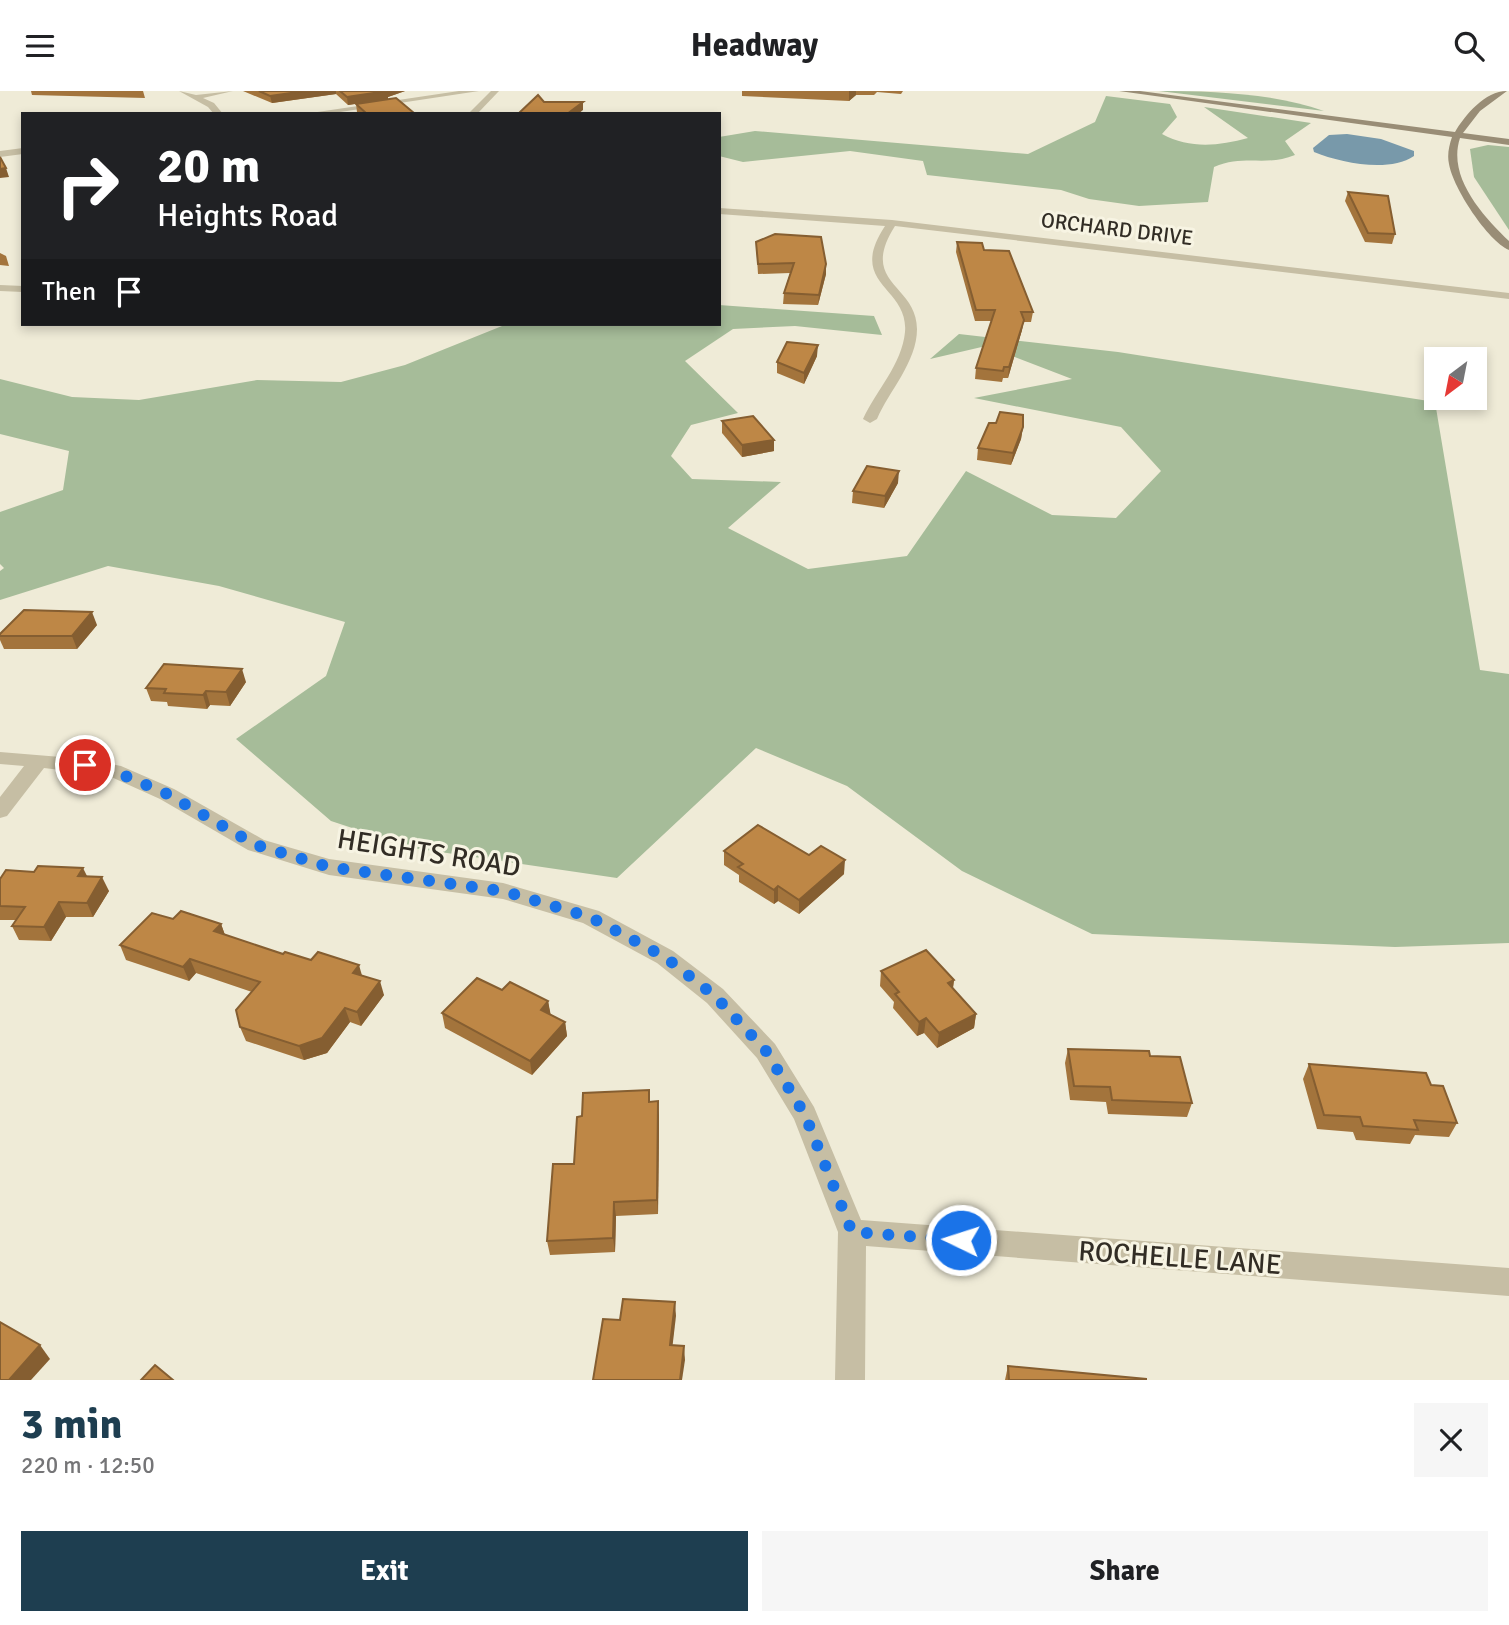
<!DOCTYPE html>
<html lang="en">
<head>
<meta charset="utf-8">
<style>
	body { margin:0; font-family:Signika,sans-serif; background:#f6f6f6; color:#202124; height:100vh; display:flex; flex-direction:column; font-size:26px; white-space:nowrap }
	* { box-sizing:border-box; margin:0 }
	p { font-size:23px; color:#757577 }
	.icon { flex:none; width:38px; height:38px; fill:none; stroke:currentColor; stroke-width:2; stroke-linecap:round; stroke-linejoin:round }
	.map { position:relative; height:1289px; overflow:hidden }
	.side { display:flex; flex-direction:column; background:#fff; flex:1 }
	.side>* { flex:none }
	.banner { position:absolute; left:21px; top:21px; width:700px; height:214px; border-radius:0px; box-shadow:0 4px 10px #0003; background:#202124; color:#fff; overflow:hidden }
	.needle { width:46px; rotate:212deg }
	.controls { position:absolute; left:1424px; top:256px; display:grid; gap:14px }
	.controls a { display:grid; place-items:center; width:63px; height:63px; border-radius:0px; background:#fff; box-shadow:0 4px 10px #0003; font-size:35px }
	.pin { position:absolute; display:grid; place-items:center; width:60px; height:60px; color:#fff; margin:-30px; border:4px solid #fff; border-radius:50%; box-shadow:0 2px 7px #0007 }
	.me { position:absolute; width:77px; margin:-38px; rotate:274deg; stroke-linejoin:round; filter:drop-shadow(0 0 5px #0008) }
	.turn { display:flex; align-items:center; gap:24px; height:147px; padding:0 21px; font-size:32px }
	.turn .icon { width:91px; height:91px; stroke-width:2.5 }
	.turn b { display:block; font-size:49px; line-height:60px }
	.then { display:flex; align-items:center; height:66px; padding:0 21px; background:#0003; gap:14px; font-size:26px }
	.round { display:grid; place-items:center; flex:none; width:74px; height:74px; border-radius:0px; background:#f6f6f6 }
	.head { display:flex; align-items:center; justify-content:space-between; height:119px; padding:0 21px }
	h1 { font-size:42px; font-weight:700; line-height:52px; color:#1e3e50 }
	.action { display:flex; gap:14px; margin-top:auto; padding:14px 21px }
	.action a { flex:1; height:80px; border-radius:0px; background:#1e3e50; color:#fff; font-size:28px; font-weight:700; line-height:80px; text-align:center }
	.action a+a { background:#f6f6f6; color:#202124 }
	header { display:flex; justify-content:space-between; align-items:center; height:91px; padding:0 21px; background:#fff; font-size:32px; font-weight:700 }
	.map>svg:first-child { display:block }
</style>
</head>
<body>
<header><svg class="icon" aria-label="menu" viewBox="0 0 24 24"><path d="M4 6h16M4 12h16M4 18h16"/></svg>Headway<svg class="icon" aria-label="search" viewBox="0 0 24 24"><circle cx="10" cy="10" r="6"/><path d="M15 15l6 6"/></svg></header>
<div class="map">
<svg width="1509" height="1289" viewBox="0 0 1509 1289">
	<rect width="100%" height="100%" fill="#efebd7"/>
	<!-- green -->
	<g fill="#a6bc99">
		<path d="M 1159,0 C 1213,0 1272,2 1324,20 Z"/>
		<path d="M 1106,5 L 1170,13 L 1177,26 L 1162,43 C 1190,58 1218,55 1248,47 L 1204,16 L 1311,32 L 1285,50 L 1295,64 C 1266,76 1245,63 1214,76 L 1208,111 L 1139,115 L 1089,108 L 1061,99 L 927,84 L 923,70 L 850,60 L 743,71 L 719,65 L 719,46 L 755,40 L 1028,63 L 1095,31 Z"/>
		<path d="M 1488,54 L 1509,56 L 1509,139 L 1474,86 L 1470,58 Z"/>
		<path d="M 719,214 L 874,225 L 882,244 L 795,235 L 733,238 L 685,270 L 738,322 L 691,334 L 671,365 L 692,388 L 781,391 L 728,437 L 808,478 L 907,465 L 966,380 L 1052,424 L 1116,427 L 1161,380 L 1121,336 L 974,307 L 1072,288 L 986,255 L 930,268 L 959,243 L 1118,261 L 1435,311 L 1480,579 L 1509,583 L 1509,852 L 1395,856 L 1092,843 L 962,780 L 847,695 L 756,657 L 617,787 L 413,757 L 331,730 L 236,648 L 326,585 L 345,531 L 219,495 L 108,475 L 0,509 L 0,480 L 4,477 L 0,473 L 0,421 L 63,399 L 69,360 L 0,343 L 0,288 L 72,306 L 139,309 L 257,289 L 341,291 L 405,274 L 507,233 L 719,233 Z"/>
	</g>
	<!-- water -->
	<path fill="#7899aa" d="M 1347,43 L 1381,48 L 1414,60 L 1414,65 C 1389,82 1341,72 1314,61 L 1313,57 L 1329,44 Z"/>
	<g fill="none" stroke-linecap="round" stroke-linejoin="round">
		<!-- minor -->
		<g fill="#c6bea4" fill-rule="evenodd">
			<path d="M 179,0 L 196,4 L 233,0 L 203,7 L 214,12 L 223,23 L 214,23 L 208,16 Z"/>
			<path d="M 491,0 L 499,0 L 477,23 L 468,23 Z"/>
			<path d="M 719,117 L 892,129 L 1509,202 L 1509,208 L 895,135 C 858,193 917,193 917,238 C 917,271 889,300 877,328 L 870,332 L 863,328 C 876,300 902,273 905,241 C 909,195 846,194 885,135 L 719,123 Z"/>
			<path d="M 0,194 L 23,195 L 23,201 L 0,200 Z"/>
			<path d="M 0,661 L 85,668 L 121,675 L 174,698 L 264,749 L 329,768 L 503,792 L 599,820 L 673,860 L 723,898 L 775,953 L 814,1016 L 861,1129 L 1509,1177 L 1509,1205 L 866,1155 L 865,1289 L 835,1289 L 838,1141 L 794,1028 L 757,967 L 707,912 L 657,872 L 583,832 L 503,808 L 329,784 L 248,759 L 160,708 L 109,685 L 44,677 L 7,725 L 0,727 L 0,706 L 24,675 L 0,673 Z"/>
		</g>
		<!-- tertiary -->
		<g fill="#c6bea4" fill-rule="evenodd">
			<path d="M 459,0 L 479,0 L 327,23 L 304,23 Z"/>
			<path d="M 23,57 L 23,63 L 0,66 L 0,60 Z"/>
		</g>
		<!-- secondary -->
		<path fill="#998d76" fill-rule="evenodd" d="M 1119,0 L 1140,0 L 1455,41 C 1465,24 1485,0 1507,0 L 1480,20 L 1463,42 L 1509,48 L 1509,54 L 1460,47 C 1447,86 1483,125 1509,150 L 1509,159 C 1488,150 1453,97 1449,73 C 1447,64 1449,55 1452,46 Z"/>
	</g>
	<!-- wall -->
	<g fill="#a3743c">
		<path d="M 31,0 L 143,0 L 145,7 L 32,4 Z"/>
		<path d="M 243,0 L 405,0 L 388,6 L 388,8 L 348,14 L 336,3 L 272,12 Z"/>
		<path d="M 742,0 L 903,0 L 901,3 L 877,1 L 874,4 L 856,4 L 849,10 L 742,5 Z"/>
		<path d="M 356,13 L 414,23 L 359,23 L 357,21 Z"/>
		<path d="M 1348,101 L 1395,143 L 1392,153 L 1365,151 L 1345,110 Z"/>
		<path d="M 756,151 L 826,173 L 826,183 L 818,214 L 783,213 L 784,202 L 790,182 L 758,183 Z"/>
		<path d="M 957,151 L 984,159 L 1033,221 L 1031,231 L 1023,231 L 1022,239 L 1008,287 L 1003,287 L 1002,291 L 975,288 L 976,277 L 992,230 L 975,230 L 956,161 Z"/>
		<path d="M 0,162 L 6,165 L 9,175 L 0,174 Z"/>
		<path d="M 817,265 L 804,293 L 777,282 L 777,271 Z"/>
		<path d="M 722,330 L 774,349 L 774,360 L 742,366 L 722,342 Z"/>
		<path d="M 996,332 L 1023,336 L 1021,348 L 1011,374 L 977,369 L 978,357 Z"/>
		<path d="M 898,392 L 884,417 L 852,412 L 853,400 Z"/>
		<path d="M 97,534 L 77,558 L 4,558 L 0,549 L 0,543 Z"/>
		<path d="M 246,591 L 230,615 L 210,614 L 207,618 L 168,615 L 167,611 L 151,610 L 146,597 Z"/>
		<path d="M 724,760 L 809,764 L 844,783 L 799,823 L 778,810 L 774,813 L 739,791 L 739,784 L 724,774 Z"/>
		<path d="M 87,785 L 109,800 L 93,826 L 66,826 L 51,850 L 19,849 L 12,835 L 16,829 L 0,829 L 0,788 Z"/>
		<path d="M 173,828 L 221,833 L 225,844 L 283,863 L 362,884 L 384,904 L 361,935 L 350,931 L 327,962 L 304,969 L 246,950 L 240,936 L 252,901 L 196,882 L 189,890 L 126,869 L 120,854 Z"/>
		<path d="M 881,880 L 954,889 L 953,897 L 976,923 L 974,937 L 937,957 L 924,942 L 917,945 L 893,917 L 894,911 L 880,895 Z"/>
		<path d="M 548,910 L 550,923 L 565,931 L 567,945 L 532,984 L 445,937 L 442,922 Z"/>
		<path d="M 1068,958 L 1150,965 L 1192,1012 L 1187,1026 L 1108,1023 L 1106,1011 L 1070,1009 L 1065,972 Z"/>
		<path d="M 1309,973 L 1431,994 L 1457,1032 L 1449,1046 L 1415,1044 L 1410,1053 L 1356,1049 L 1353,1041 L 1317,1038 L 1303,988 Z"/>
		<path d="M 649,999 L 650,1010 L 659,1024 L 658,1123 L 616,1125 L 615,1161 L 550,1164 L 547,1150 L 574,1073 L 582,1025 Z"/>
		<path d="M 1008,1275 L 1146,1289 L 1005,1289 Z"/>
	</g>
	<!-- shaded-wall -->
	<g fill="#855e31">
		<path d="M 305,0 L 336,0 L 336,3 L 272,12 L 270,5 Z"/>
		<path d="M 385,0 L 405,0 L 388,6 L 388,8 L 348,14 L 347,6 Z"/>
		<path d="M 849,0 L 856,0 L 856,4 L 849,10 Z"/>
		<path d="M 583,11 L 583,19 L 578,23 L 567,23 Z"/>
		<path d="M 6,77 L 9,86 L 0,87 L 0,78 Z"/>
		<path d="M 826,173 L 826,183 L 818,214 L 819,204 Z"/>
		<path d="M 1024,229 L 1022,239 L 1008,287 L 1009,276 Z"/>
		<path d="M 818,254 L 817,265 L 804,293 L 804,282 Z"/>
		<path d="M 1023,336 L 1021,348 L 1011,374 L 1013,362 Z"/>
		<path d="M 774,349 L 774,360 L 742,366 L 742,354 Z"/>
		<path d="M 899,380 L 898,392 L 884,417 L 885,405 Z"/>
		<path d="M 92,521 L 97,534 L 77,558 L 72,545 Z"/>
		<path d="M 242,578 L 246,591 L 230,615 L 226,601 Z"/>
		<path d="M 206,600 L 210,614 L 207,618 L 203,604 Z"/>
		<path d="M 845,769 L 844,783 L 799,823 L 799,809 Z"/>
		<path d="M 83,777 L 90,791 L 78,785 Z"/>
		<path d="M 102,786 L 109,800 L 93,826 L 87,812 Z"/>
		<path d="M 778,795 L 778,810 L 774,813 L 774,799 Z"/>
		<path d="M 59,811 L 66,826 L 51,850 L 44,836 Z"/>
		<path d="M 221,833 L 226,847 L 214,840 Z"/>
		<path d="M 190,868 L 196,882 L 189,890 L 183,876 Z"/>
		<path d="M 359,874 L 363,888 L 353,882 Z"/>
		<path d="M 954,889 L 952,903 L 948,892 Z"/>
		<path d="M 380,890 L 384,904 L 361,935 L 357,921 Z"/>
		<path d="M 548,910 L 551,925 L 541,919 Z"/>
		<path d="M 345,917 L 350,931 L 327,962 L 304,969 L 299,955 Z"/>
		<path d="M 976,923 L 974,937 L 937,957 L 939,942 Z"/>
		<path d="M 926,927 L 924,942 L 917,945 L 919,931 Z"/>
		<path d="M 565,931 L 567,945 L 532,984 L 530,970 Z"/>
		<path d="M 658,1010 L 659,1024 L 658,1123 L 657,1109 Z"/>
		<path d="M 614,1111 L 616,1125 L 615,1161 L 613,1147 Z"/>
		<path d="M 675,1211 L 676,1225 L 671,1268 L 670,1254 Z"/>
		<path d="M 40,1254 L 50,1268 L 31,1289 L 9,1289 Z"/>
		<path d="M 684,1255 L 685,1269 L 682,1289 L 680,1289 Z"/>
	</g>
	<!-- building -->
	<g fill="#be8746" stroke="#855e31" stroke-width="2">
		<path d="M 259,0 L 305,0 L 270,5 Z"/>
		<path d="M 340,0 L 387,0 L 347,6 Z"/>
		<path d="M 538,4 L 544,11 L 583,11 L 567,23 L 518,23 Z"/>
		<path d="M 396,7 L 414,22 L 367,23 L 356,13 Z"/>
		<path d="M 0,66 L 6,77 L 0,78 Z"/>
		<path d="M 1348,101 L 1388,105 L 1395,143 L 1368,142 Z"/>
		<path d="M 775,143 L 821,146 L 826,173 L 819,204 L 784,202 L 794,172 L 758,173 L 756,151 Z"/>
		<path d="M 957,151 L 982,152 L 984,159 L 1009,160 L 1033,221 L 1021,221 L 1024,229 L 1009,276 L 1004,276 L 1003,280 L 976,277 L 995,219 L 976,219 Z"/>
		<path d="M 787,251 L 818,254 L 804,282 L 777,271 Z"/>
		<path d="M 1000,321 L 1023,324 L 1023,336 L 1013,362 L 978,357 L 989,332 L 996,332 Z"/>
		<path d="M 753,325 L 774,349 L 742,354 L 722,330 Z"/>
		<path d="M 867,375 L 899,380 L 885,405 L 853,400 Z"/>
		<path d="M 24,519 L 92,521 L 72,545 L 0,545 L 0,543 Z"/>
		<path d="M 164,573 L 242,578 L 226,601 L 206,600 L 203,604 L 164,602 L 166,598 L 146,597 Z"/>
		<path d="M 758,734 L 809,764 L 821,755 L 845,769 L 799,809 L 778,795 L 774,799 L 738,776 L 743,773 L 724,760 Z"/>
		<path d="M 38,775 L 83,777 L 78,785 L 102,786 L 87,812 L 59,811 L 44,836 L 12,835 L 25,816 L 0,815 L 0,788 L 6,779 L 34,781 Z"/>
		<path d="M 181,820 L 221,833 L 214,840 L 283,863 L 285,861 L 311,869 L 318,861 L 359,874 L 353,882 L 380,890 L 357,921 L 345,917 L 322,947 L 299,955 L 240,936 L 236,919 L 260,891 L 190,868 L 183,876 L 120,854 L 152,822 L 173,828 Z"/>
		<path d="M 926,859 L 954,889 L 948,892 L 976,923 L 939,942 L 926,927 L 919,931 L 895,903 L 899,901 L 881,880 Z"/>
		<path d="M 477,887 L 502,899 L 510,891 L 548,910 L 541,919 L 565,931 L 530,970 L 442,922 Z"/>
		<path d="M 1068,958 L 1149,960 L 1150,965 L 1180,966 L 1192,1012 L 1112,1009 L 1110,996 L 1074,995 Z"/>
		<path d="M 1309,973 L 1426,982 L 1431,994 L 1443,995 L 1457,1032 L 1414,1029 L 1418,1039 L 1363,1035 L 1360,1026 L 1324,1024 Z"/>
		<path d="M 649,999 L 649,1011 L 658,1010 L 657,1109 L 614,1111 L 613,1147 L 547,1150 L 553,1073 L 574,1073 L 577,1026 L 582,1025 L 583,1002 Z"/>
		<path d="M 623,1208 L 675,1211 L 670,1254 L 684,1255 L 680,1289 L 593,1289 L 603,1228 L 620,1229 Z"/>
		<path d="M 0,1231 L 40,1254 L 9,1289 L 0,1289 Z"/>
		<path d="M 155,1274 L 173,1289 L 141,1289 Z"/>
		<path d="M 1008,1275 L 1146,1288 L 1146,1289 L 1009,1289 Z"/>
	</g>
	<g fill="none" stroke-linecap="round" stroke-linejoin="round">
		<!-- route -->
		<path stroke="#1a73e8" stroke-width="12" stroke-dasharray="0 21.6" d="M 85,674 L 114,680 L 167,703 L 256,754 L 329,776 L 503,800 L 590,826 L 665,866 L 715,905 L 766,960 L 805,1024 L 852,1141 L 961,1149"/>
	</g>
	<g text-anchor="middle" stroke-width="6" stroke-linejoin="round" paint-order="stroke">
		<!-- far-street labels -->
		<g font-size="21" fill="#322d25" stroke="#f7f4e3">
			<text transform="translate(1117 138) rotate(7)" y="7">ORCHARD DRIVE</text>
		</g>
		<!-- near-street labels -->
		<g font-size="28" fill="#322d25" stroke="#f7f4e3">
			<text transform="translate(429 761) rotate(9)" y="10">HEIGHTS ROAD</text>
			<text transform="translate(1180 1166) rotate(4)" y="10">ROCHELLE LANE</text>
		</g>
	</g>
</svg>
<div class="controls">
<a><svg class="needle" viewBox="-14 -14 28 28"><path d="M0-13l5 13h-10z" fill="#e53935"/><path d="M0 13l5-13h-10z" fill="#757577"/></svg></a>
</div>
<div class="pin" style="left:85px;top:674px;background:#d93025"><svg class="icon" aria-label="arrive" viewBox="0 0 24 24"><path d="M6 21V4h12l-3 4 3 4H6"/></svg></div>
<svg class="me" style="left:961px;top:1149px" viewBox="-20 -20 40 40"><circle r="17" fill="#1a73e8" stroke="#fff" stroke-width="3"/><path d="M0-11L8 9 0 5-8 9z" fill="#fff"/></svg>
<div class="banner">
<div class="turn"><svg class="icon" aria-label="right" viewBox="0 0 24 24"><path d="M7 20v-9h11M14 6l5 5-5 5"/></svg><div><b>20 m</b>Heights Road</div></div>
<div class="then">Then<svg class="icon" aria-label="arrive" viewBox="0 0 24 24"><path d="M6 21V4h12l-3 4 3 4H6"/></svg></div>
</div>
</div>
<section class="side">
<div class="head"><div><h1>3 min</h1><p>220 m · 12:50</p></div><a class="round"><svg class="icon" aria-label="close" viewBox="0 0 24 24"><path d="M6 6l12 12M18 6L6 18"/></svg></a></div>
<div class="action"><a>Exit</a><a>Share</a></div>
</section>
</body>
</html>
